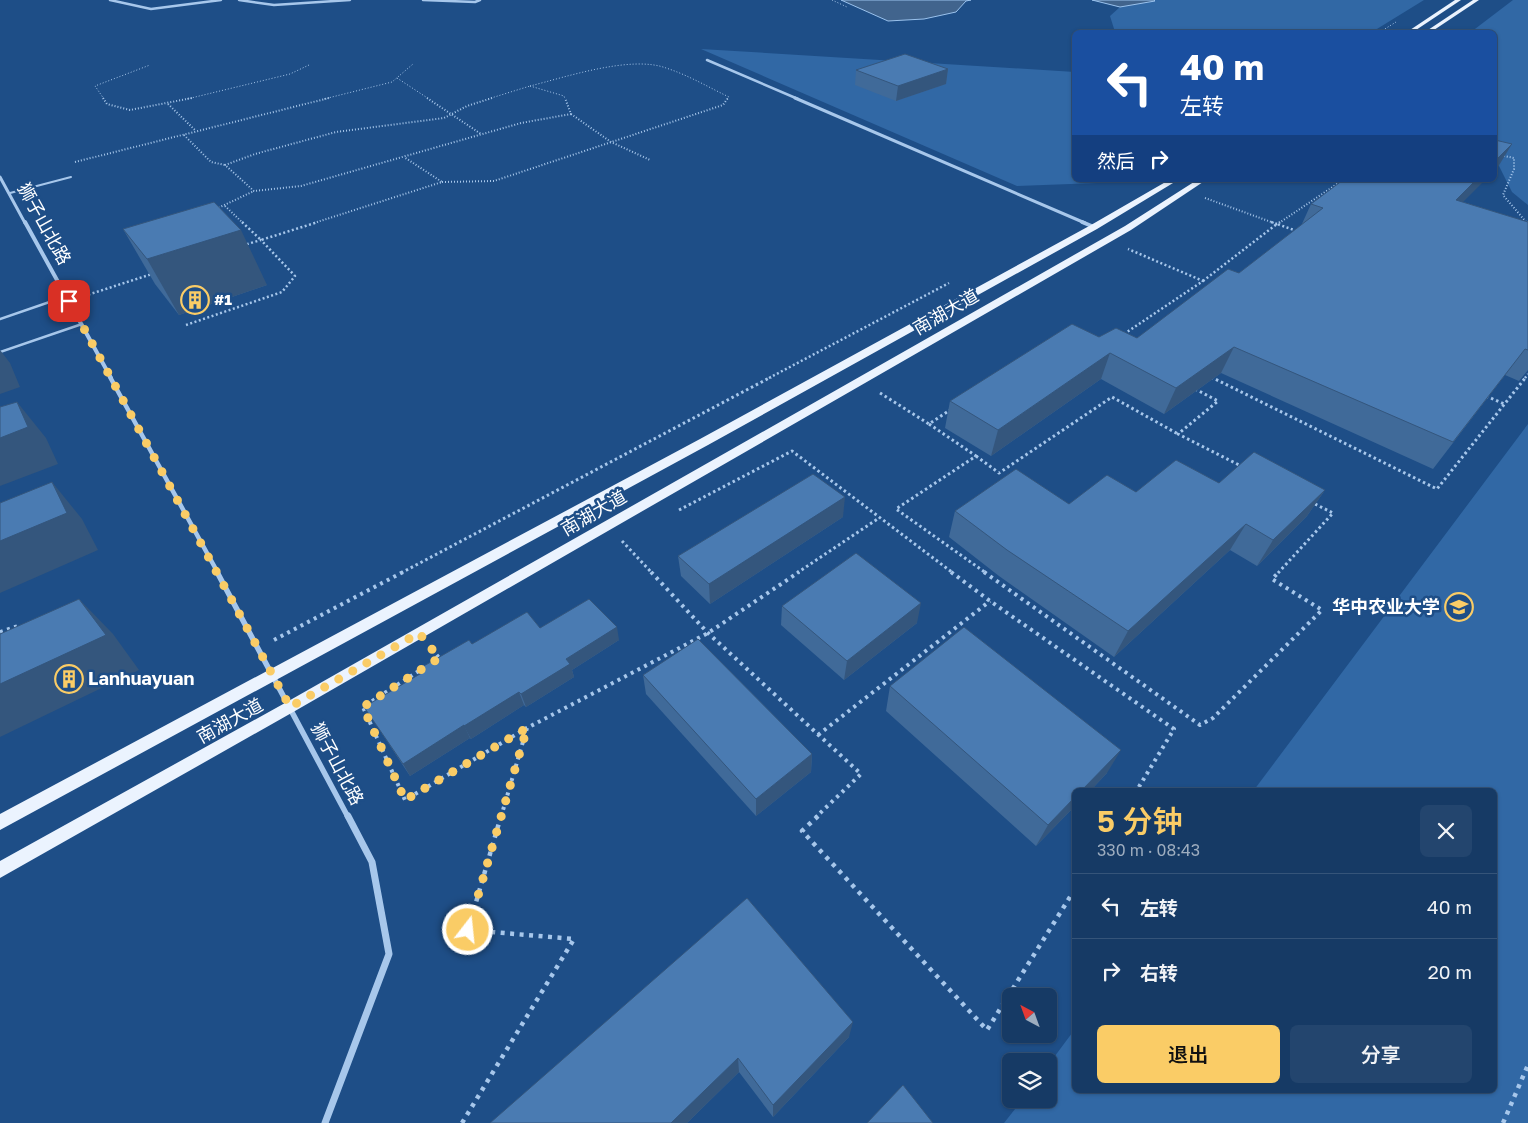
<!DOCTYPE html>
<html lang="zh">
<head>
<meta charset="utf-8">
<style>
	body { margin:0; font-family:"Golos Text","Noto Sans SC",sans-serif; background:#23456e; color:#f1f3f6; height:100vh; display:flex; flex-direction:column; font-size:19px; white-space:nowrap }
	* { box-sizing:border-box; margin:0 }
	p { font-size:16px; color:#9eadbf }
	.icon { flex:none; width:28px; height:28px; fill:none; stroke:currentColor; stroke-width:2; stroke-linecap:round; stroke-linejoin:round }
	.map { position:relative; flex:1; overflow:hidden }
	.side { position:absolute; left:1072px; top:788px; width:425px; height:305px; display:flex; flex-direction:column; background:#163a65; border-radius:8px; box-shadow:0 1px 4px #0004,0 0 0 1px #355479 }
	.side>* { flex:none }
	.banner { position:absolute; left:1072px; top:30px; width:425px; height:152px; border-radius:8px; box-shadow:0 1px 4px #0004,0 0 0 1px #355479; background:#1a4fa0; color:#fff; overflow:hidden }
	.needle { width:32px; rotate:319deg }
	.fabs { position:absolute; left:1002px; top:988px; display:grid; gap:10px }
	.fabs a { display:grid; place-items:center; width:55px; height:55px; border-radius:8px; background:#163a65; box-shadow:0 1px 4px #0004,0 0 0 1px #355479; font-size:25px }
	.pin { position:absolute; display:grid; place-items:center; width:42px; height:42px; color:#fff; margin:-21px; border-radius:10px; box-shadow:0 2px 8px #0006 }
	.me { position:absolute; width:55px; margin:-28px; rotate:16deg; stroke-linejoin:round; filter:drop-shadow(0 0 4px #0008) }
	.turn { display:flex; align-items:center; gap:18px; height:105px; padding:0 25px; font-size:22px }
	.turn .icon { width:65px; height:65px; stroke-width:2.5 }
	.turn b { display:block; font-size:35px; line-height:42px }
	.then { display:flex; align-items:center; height:48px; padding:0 25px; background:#0003; gap:10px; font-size:19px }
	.round { display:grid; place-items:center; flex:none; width:52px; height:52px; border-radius:8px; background:#23456e }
	.overview { display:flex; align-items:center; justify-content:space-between; height:85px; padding:0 25px }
	h1 { font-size:30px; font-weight:600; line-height:38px; color:#facc66 }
	.cta { display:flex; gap:10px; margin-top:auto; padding:10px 25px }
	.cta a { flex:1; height:58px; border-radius:8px; background:#facc66; color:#111; font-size:20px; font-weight:600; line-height:58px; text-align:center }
	.cta a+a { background:#23456e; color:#f1f3f6 }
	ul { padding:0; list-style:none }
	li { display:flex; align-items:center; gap:15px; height:65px; padding:0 25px; border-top:1px solid #355479 }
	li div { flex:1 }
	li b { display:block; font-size:19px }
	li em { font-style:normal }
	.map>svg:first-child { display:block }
</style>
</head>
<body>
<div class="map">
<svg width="1528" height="1123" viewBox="0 0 1528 1123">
	<rect width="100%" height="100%" fill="#1e4e87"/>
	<!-- green -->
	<g fill="#3168a5">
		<path d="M 1154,0 L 1424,0 L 1372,32 L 1115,32 L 1110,16 L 1120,7 Z"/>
		<path d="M 1513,0 L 1528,0 L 1528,205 L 1512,192 L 1495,158 L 1495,32 L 1471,32 Z"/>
		<path d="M 701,49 L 1075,72 L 1075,180 L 1128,180 L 1124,182 L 1017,186 Z"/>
		<path d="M 1528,424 L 1528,1123 L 1004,1123 L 1023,1099 L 1049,1099 L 1049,1064 L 1075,1029 L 1075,1090 L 1495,1090 L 1495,790 L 1254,790 Z"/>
	</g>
	<!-- water -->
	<g fill="#41648d" stroke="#9ac2ed">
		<path d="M 841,0 L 971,0 L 966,1 L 956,12 L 924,19 L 888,21 Z"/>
		<path d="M 1092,0 L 1154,0 L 1155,1 L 1120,7 Z"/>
	</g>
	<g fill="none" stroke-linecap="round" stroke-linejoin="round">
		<!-- path-far5 -->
		<g stroke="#a7c7eb" stroke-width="1" stroke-dasharray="1 2" stroke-linecap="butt">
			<path d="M 832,0 L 847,7"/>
			<path d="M 1380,32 L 1396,22"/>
			<path d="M 397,78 L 429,99"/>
			<path d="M 530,86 L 564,96 L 565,99"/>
			<path d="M 530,86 C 566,77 631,55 666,68 C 688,75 708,87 729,97 L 727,99"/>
			<path d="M 104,99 L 95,86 L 150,65"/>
			<path d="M 187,99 L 290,74 L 309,65"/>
			<path d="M 324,99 L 392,82 L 413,64"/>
			<path d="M 488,99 L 530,86"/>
		</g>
		<!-- path-far4 -->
		<g stroke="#a7c7eb" stroke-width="2" stroke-dasharray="1 2" stroke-linecap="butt">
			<path d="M 103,98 L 107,104 L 130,110 L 192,98"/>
			<path d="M 427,98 L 481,134"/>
			<path d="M 492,98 L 467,106 L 444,118 L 336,132 L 255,154 L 225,165 L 254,191 L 301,186 L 521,123 L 571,114 L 565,98"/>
			<path d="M 168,104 L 196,131"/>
			<path d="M 571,114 L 611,142 L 650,160"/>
			<path d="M 184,135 L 211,162 L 225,165"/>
			<path d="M 1495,154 L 1514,158 L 1514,169 L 1503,195 L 1527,223"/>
			<path d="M 75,162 L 329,98"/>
			<path d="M 442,182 L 494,181 L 723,105 L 728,98"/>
			<path d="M 1205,198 L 1274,223"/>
			<path d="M 225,206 L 243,223"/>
			<path d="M 216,209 L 254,191"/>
			<path d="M 314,223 L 442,182 L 404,157"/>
			<path d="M 1279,223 L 1337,184 L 1341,185"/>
		</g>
		<!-- path-far3 -->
		<g stroke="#a7c7eb" stroke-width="2.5" stroke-dasharray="2 2.5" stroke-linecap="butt">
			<path d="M 242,222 L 261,240 L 318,222"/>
			<path d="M 1271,222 L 1277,224 L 1280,222"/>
			<path d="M 1526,222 L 1528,224"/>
			<path d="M 1203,281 L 1277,224 L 1297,231"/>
			<path d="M 84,296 L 152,274"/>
			<path d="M 186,325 L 282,292 L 295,276 L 261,240 L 244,245"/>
			<path d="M 1124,334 L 1203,281 L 1128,249"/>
			<path d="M 1211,377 L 1213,378"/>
			<path d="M 769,378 L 949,283"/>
			<path d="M 1525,378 L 1528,374"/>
		</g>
		<!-- path-far2 -->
		<g stroke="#a7c7eb" stroke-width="3" stroke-dasharray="2.5 3" stroke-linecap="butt">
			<path d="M 1211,377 L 1437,489 L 1526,377"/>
			<path d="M 1195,389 L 1218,401 L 1178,434 L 1241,466"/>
			<path d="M 880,393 L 929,424 L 950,410"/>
			<path d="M 1486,396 L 1504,404"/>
			<path d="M 929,424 L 976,456 L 896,509 L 986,573"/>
			<path d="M 976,456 L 999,473 L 1112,397 L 1178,434"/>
			<path d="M 679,510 L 792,451 L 953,573"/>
			<path d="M 622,541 L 652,573"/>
			<path d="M 401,573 L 771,377"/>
			<path d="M 797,573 L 879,518"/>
			<path d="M 1278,573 L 1333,513 L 1313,503"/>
		</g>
		<!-- path-far1 -->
		<g stroke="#a7c7eb" stroke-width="4" stroke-dasharray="3 4.5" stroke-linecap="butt">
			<path d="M 651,572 L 708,633 L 861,774 L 816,817"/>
			<path d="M 951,572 L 990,601 L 1174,729 L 1137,790"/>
			<path d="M 984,572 L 1200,725 L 1213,718 L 1322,610 L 1272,579 L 1279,572"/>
			<path d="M 0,632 L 21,625"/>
			<path d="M 274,640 L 403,572"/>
			<path d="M 432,649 L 439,658 L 437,660"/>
			<path d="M 425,667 L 363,707 L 405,800 L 527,728"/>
			<path d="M 818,735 L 990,601"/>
			<path d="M 501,817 L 527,728 L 708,633 L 799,572"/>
		</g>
		<!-- path -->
		<g stroke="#a7c7eb" stroke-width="4.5" stroke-dasharray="4 5.5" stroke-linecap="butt">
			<path d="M 818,816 L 802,831 L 987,1030 L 1075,889"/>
			<path d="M 462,1123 L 574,939 L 468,930 L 501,816"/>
			<path d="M 1503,1123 L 1528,1065"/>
		</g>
		<!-- service-far1 -->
		<path stroke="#a7c7eb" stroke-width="2" d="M 10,193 L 71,177"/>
		<!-- service -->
		<g stroke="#a7c7eb" stroke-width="2.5">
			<path d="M 0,319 L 67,296"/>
			<path d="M 0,352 L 82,324"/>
		</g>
		<!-- minor-far5 -->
		<g stroke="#a7c7eb" stroke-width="2.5">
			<path d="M 110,0 L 151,9 L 221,0"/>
			<path d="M 239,0 L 274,5 L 350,0"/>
			<path d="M 423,0 L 475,2 L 480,0"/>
			<path d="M 707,60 L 798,99"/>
		</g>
		<!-- minor-far4 -->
		<g stroke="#a7c7eb" stroke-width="3">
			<path d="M 795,98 L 1085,223"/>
			<path d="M 0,177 L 25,223"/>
		</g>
		<!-- minor-far3 -->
		<g stroke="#a7c7eb" stroke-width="4">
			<path d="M 25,222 L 111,378"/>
			<path d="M 1082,222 L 1094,227"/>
		</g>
		<!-- minor-far2 -->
		<path stroke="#a7c7eb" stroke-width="4.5" d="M 110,377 L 218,573"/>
		<!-- minor-far1 -->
		<path stroke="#a7c7eb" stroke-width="5.5" d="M 217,572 L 348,817"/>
		<!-- minor -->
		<path stroke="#a7c7eb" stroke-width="7" d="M 325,1123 L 389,954 L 372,862 L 348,816"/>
		<!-- primary -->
		<g fill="#ebf3fe" fill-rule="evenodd">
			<path d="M 1455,0 L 1461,0 L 1413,32 L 1407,32 Z"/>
			<path d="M 1473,0 L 1479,0 L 1431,32 L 1425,32 Z"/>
			<path d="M 1169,180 L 1178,180 L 1097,229 L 708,445 L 0,830 L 0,814 L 700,439 L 1091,225 Z"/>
			<path d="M 1197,180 L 1206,180 L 1131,230 L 295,711 L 0,878 L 0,861 L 285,703 L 1125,226 Z"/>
		</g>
	</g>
	<!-- wall -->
	<g fill="#406a99">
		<path d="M 948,69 L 946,84 L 896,101 L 855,85 L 856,70 Z"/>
		<path d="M 1463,202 L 1528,222 L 1528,370 L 1519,381 L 1505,375 L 1433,469 L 1221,373 L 1164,414 L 1101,379 L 991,456 L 945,428 L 950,401 L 1099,337 L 1137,338 L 1239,273 L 1301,226 L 1311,204 Z"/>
		<path d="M 123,229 L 267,285 L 179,315 L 155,284 Z"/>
		<path d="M 1219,483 L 1325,490 L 1307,516 L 1257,566 L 1230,550 L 1114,657 L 999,576 L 949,537 L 955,511 L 1069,504 L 1136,492 Z"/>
		<path d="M 843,517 L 710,604 L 681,576 L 678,556 Z"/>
		<path d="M 782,606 L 917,623 L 844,680 L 781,625 Z"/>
		<path d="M 540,628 L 619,640 L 572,670 L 574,677 L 526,707 L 524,705 L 471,739 L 470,738 L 410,776 L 373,720 L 424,672 L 422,667 L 472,644 Z"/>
		<path d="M 643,675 L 812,754 L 811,772 L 756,816 L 646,694 Z"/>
		<path d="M 890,686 L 1107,773 L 1091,790 L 1075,790 L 1075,806 L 1036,846 L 886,711 Z"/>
		<path d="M 747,898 L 849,1037 L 773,1117 L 739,1072 L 687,1123 Z"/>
	</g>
	<!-- shaded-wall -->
	<g fill="#34567d">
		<path d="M 948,69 L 946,84 L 896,101 L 898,86 Z"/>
		<path d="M 1512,144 L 1498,167 L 1495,170 L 1495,161 Z"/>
		<path d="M 1476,180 L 1485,180 L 1441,224 L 1456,200 Z"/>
		<path d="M 241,230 L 267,285 L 179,315 L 147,259 Z"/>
		<path d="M 1234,347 L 1221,373 L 1164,414 L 1176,388 Z"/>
		<path d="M 0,350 L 10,363 L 20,387 L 0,394 Z"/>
		<path d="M 1110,353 L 1101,379 L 991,456 L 998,430 Z"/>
		<path d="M 17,402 L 46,438 L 58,464 L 0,486 L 0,438 Z"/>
		<path d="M 52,482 L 82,519 L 98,550 L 0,593 L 0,541 Z"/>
		<path d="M 1325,490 L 1307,516 L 1257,566 L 1273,540 Z"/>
		<path d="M 845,497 L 843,517 L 710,604 L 709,584 Z"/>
		<path d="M 1246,524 L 1230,550 L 1114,657 L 1128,631 Z"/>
		<path d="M 79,599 L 113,634 L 139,670 L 0,737 L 0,684 Z"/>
		<path d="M 921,603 L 917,623 L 844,680 L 847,661 Z"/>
		<path d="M 617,627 L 619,640 L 572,670 L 574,677 L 526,707 L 521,694 L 566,659 Z"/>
		<path d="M 519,692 L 524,705 L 471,739 L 464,726 Z"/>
		<path d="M 464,725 L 470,738 L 410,776 L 403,764 Z"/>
		<path d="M 1121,750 L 1107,773 L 1091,790 L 1082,790 Z"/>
		<path d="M 812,754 L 811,772 L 756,816 L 756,799 Z"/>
		<path d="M 1075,797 L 1075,806 L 1036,846 L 1048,825 Z"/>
		<path d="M 853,1022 L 849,1037 L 773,1117 L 773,1105 Z"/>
		<path d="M 738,1058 L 739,1072 L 687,1123 L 671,1123 Z"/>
	</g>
	<!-- building -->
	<g fill="#4a7bb2" stroke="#34567d">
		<path d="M 905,54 L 948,69 L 898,86 L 856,70 Z"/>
		<path d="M 1495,140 L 1512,144 L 1495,161 Z"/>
		<path d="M 1343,180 L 1476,180 L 1456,200 L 1528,222 L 1528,350 L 1525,349 L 1453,442 L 1234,347 L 1176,388 L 1110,353 L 998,430 L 950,401 L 1072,324 L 1099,337 L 1116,328 L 1137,338 L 1228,269 L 1239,273 L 1323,208 L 1311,204 Z"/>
		<path d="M 214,202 L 241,230 L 147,259 L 123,229 Z"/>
		<path d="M 17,402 L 28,427 L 0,438 L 0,407 Z"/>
		<path d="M 1254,452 L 1325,490 L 1273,540 L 1246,524 L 1128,631 L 1007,550 L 955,511 L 1016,469 L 1069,504 L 1107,475 L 1136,492 L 1176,460 L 1219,483 Z"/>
		<path d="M 813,474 L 845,497 L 709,584 L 678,556 Z"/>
		<path d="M 52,482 L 67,513 L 0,541 L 0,503 Z"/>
		<path d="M 856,553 L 921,603 L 847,661 L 782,606 Z"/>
		<path d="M 79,599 L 106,635 L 0,684 L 0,634 Z"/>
		<path d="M 589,599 L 617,627 L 566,659 L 570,664 L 521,694 L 519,692 L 464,726 L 464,725 L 403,764 L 364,707 L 425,671 L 422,667 L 469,640 L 472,644 L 527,612 L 540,628 Z"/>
		<path d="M 964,627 L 1121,750 L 1082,790 L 1075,790 L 1075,797 L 1048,825 L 890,686 Z"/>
		<path d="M 698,639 L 812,754 L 756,799 L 643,675 Z"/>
		<path d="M 747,898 L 853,1022 L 773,1105 L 738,1058 L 671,1123 L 490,1123 Z"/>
		<path d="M 903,1085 L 933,1123 L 867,1123 Z"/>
	</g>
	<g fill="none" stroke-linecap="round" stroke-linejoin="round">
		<!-- route -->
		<path stroke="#facc66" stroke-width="9" stroke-dasharray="0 16.2" d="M 69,301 L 290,707 L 419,633 L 439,658 L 363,707 L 405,800 L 527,728 L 468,930"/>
	</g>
	<!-- icons -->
	<defs>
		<symbol id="building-ring" viewBox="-11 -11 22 22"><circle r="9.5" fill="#1e4e87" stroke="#facc66" stroke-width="1.5"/><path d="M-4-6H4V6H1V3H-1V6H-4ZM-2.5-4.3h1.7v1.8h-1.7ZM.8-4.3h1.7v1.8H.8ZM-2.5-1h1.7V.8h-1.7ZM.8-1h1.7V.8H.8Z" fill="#facc66"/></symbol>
		<symbol id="university-ring" viewBox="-11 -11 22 22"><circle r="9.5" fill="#1e4e87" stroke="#facc66" stroke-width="1.5"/><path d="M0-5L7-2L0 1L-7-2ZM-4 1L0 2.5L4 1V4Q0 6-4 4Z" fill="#facc66"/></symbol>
	</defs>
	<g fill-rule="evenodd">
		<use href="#building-ring" x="179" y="284" width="32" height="32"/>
		<use href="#university-ring" x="1443" y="591" width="32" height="32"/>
		<use href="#building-ring" x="53" y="663" width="32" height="32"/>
	</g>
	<g text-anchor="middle" stroke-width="5" stroke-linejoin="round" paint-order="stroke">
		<!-- far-poi labels -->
		<g font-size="15" font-weight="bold" fill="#fff" stroke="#1e4e87" text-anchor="start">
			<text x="214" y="305">#1</text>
		</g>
		<!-- street labels -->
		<g font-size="18" fill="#fff" stroke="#1e4e87">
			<text transform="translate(44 224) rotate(61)" y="6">狮子山北路</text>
			<text transform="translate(946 312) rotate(-30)" y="6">南湖大道</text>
			<text transform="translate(594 513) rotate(-30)" y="6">南湖大道</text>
			<text transform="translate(230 721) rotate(-29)" y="6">南湖大道</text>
			<text transform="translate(337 764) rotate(62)" y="6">狮子山北路</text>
		</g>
		<!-- poi labels -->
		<g font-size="18" font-weight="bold" fill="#fff" stroke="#1e4e87" text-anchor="end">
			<text x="1440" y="613">华中农业大学</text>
			<text x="88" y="685" text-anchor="start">Lanhuayuan</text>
		</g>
	</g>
</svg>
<div class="fabs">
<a><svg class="needle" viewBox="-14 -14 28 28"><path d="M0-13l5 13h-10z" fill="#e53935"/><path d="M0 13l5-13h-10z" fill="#9eadbf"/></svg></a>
<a><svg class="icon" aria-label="layers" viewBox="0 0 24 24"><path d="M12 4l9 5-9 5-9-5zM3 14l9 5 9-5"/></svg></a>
</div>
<div class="pin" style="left:69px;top:301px;background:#d93025"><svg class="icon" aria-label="arrive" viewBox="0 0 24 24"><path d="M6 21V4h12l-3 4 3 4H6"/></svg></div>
<svg class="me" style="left:468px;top:930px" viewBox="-20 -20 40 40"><circle r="17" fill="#facc66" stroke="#fff" stroke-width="3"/><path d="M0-11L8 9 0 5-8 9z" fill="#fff"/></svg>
<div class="banner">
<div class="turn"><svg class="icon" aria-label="left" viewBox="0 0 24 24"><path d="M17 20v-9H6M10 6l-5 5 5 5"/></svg><div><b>40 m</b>左转</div></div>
<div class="then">然后<svg class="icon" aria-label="right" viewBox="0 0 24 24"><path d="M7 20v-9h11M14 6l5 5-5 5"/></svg></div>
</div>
<section class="side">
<div class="overview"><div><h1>5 分钟</h1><p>330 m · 08:43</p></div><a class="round"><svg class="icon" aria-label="close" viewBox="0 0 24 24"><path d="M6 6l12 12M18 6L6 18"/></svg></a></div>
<ul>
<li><svg class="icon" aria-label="left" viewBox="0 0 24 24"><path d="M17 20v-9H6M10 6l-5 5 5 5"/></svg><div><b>左转</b></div><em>40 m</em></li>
<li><svg class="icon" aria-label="right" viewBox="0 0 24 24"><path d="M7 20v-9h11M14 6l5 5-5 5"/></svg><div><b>右转</b></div><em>20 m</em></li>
</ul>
<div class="cta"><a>退出</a><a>分享</a></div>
</section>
</div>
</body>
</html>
